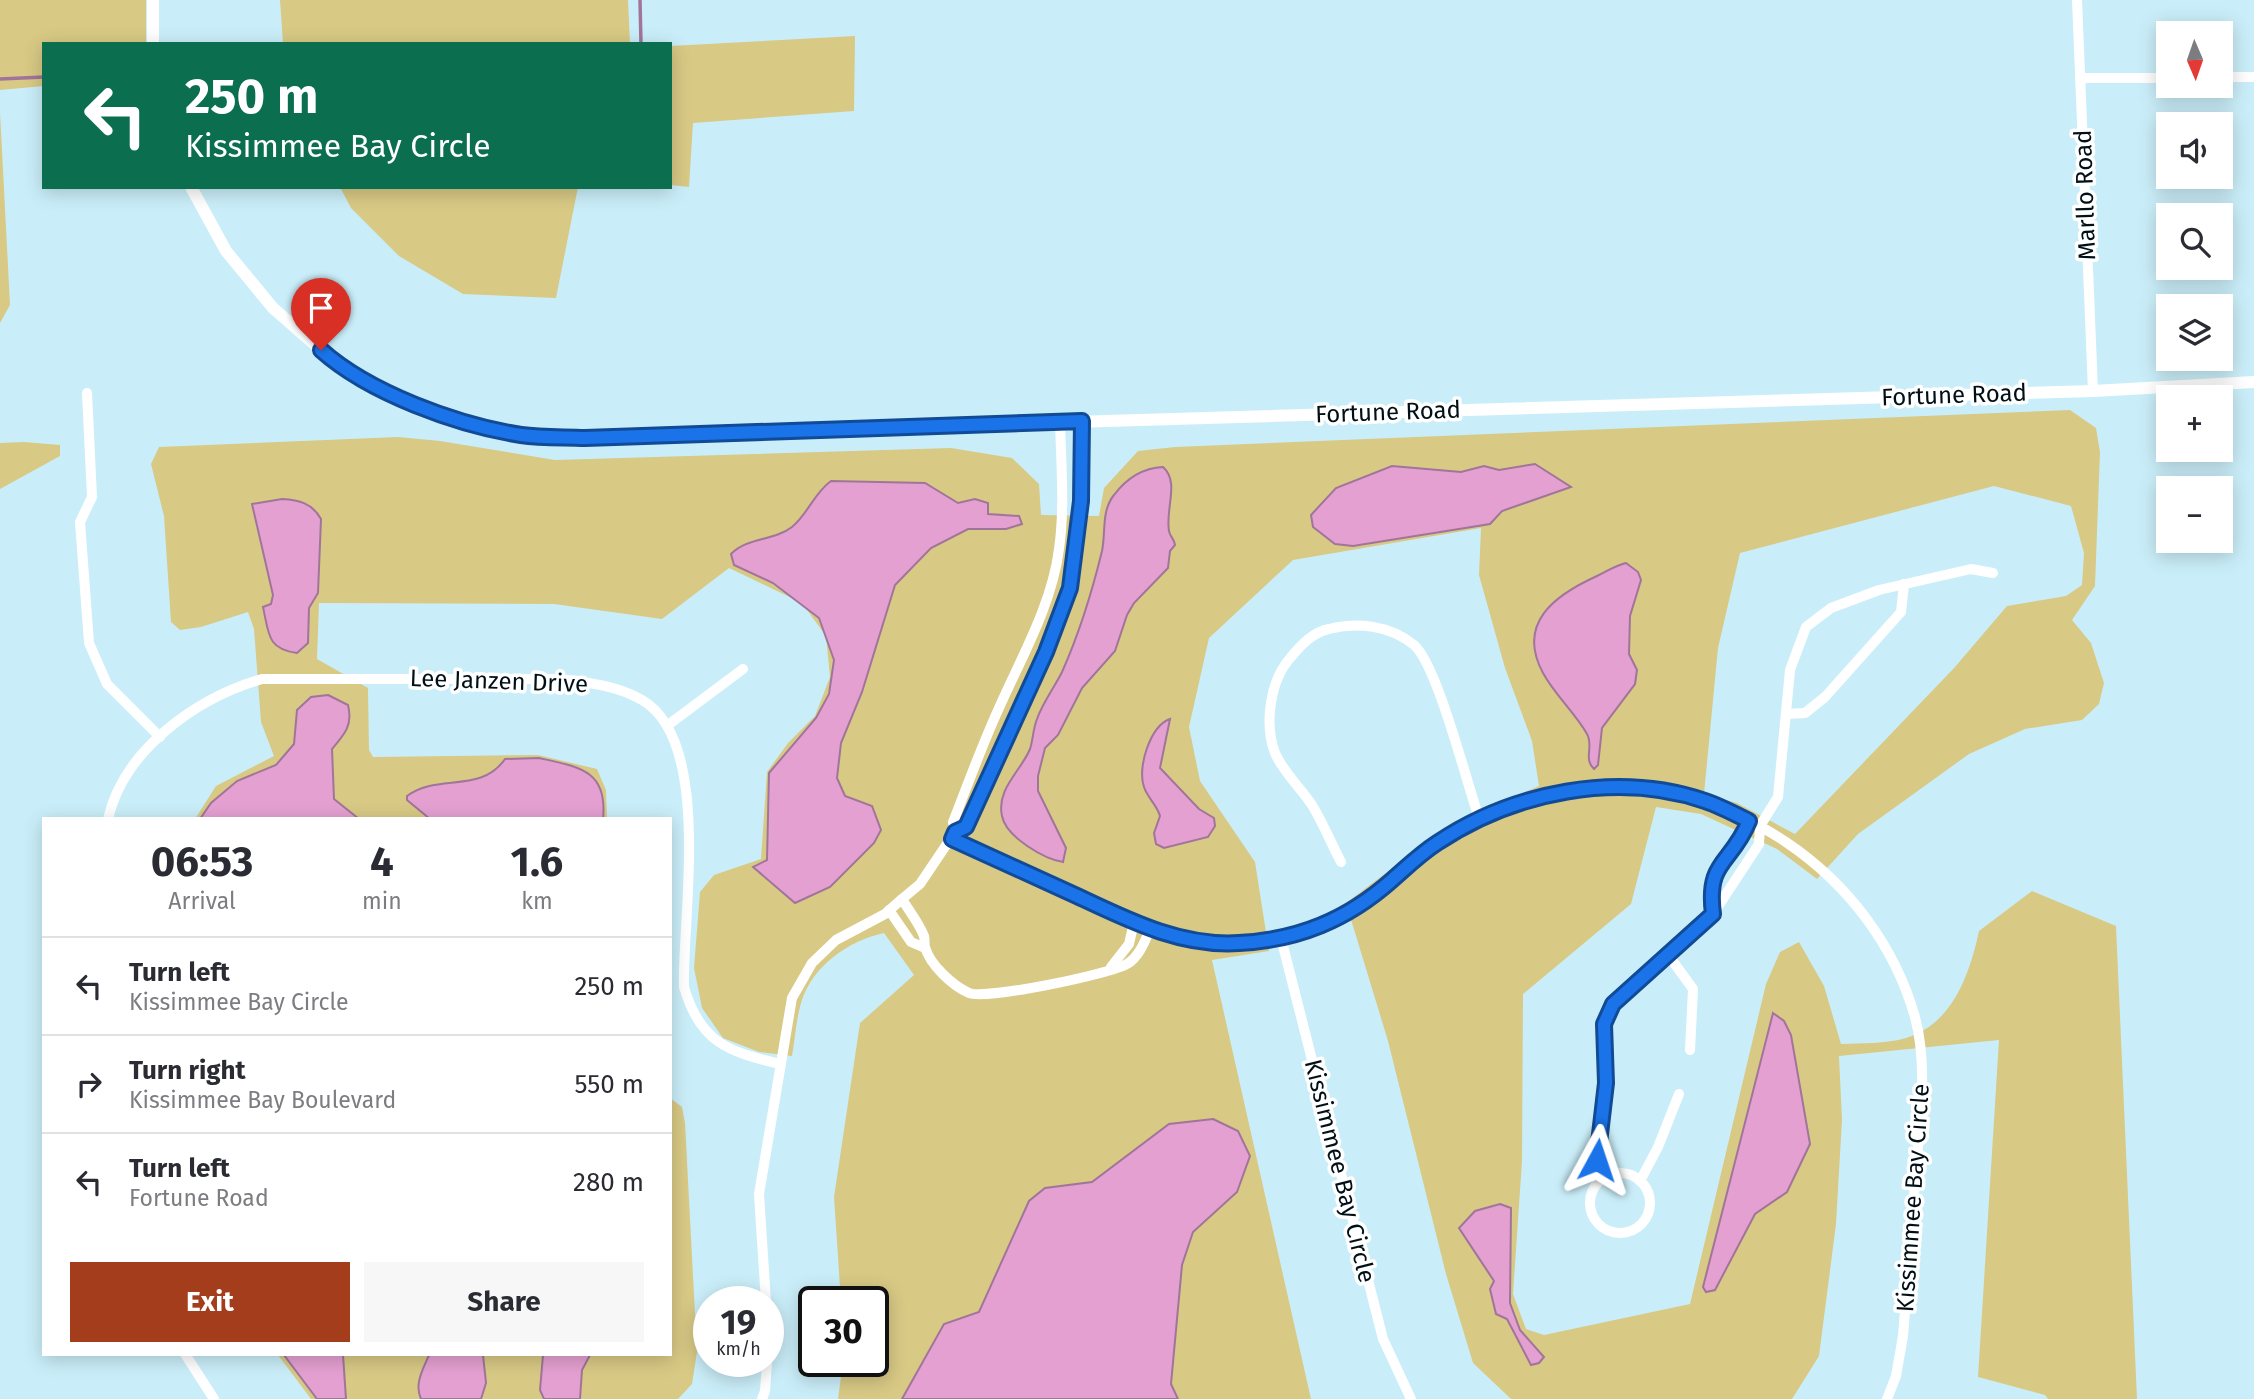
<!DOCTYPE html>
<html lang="en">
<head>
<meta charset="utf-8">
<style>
	body { margin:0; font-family:"Fira Sans",sans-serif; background:#f7f7f7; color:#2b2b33; height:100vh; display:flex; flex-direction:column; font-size:26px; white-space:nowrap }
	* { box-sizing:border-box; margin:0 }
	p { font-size:23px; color:#7c7c81 }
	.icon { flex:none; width:38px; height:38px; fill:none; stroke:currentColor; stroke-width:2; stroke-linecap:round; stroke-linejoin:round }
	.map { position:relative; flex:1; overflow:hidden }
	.side { position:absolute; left:42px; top:817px; width:630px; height:539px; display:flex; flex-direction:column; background:#fff; border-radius:0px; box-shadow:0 4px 18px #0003 }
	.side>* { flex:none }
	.top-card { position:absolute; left:42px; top:42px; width:630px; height:147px; border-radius:0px; box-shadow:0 4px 18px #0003; background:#0b6e4f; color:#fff; overflow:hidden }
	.needle { width:46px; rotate:178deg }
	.buttons { position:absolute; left:2156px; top:21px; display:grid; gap:14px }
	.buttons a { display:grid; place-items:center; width:77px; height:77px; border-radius:0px; background:#fff; box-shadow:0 4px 18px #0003; font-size:35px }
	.speed { position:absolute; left:693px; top:1286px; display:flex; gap:14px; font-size:35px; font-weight:700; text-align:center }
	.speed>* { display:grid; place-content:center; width:91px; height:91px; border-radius:50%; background:#fff; box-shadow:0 4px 18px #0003; line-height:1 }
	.speed small { font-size:18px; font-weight:400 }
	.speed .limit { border:4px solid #111; border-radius:10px; background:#fff; color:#111 }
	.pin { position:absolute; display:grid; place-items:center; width:60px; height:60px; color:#fff; margin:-72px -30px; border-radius:50% 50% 50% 0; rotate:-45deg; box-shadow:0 0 7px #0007 }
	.pin .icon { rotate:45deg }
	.me { position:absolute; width:77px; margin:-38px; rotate:5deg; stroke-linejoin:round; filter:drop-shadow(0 0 5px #0008) }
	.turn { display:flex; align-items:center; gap:24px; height:147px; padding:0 28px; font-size:32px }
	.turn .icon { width:91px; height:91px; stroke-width:2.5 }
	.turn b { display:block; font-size:49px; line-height:60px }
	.eta { display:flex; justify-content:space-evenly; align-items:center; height:119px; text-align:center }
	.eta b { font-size:42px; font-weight:700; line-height:49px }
	.button { display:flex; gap:14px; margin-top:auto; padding:14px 28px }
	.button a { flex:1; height:80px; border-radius:0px; background:#a43d1c; color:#fff; font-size:28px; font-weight:700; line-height:80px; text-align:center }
	.button a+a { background:#f7f7f7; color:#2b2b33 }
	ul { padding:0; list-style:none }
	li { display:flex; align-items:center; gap:21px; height:98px; padding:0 28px; border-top:2px solid #e1e1e2 }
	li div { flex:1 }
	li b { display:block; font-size:26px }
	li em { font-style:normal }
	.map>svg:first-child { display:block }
</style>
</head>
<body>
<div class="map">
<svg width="2254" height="1399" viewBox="0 0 2254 1399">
	<rect width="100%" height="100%" fill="#caeef9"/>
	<!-- green -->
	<g fill="#d8c985" fill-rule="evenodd">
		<path d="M 0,0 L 146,0 L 146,44 L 44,44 L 44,86 L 0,90 Z"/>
		<path d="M 280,0 L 628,0 L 630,44 L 283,44 Z"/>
		<path d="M 855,36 L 854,111 L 693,123 L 689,187 L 670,185 L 670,46 Z"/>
		<path d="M 0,112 L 10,305 L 0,323 Z"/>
		<path d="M 340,187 L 578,187 L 556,298 L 463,294 L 399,256 L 351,208 Z"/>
		<path d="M 2070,410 L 2096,428 L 2100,452 L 2095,586 L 2072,620 L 2091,643 L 2104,683 L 2099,704 L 2082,720 L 2025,729 L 1969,754 L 1858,834 L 1817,879 L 1777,849 L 1701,814 L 1656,807 L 1631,904 L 1523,994 L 1522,1161 L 1513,1294 L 1526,1329 L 1544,1335 L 1690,1304 L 1766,984 L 1780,952 L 1799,942 L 1824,986 L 1841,1044 C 1861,1043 1886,1044 1906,1038 C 1953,1024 1970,973 1979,931 L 2032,891 L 2116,926 L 2137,1399 L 2048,1399 L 2045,1395 L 1978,1377 L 1999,1040 L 1839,1056 L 1842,1120 L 1836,1224 L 1819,1356 L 1792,1399 L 1511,1399 L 1473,1363 L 1446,1274 L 1388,1041 L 1346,903 L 1452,823 L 1539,786 L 1532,741 L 1505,668 L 1479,575 L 1481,528 L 1293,560 L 1209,638 L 1189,727 L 1200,781 L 1255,862 L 1269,951 L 1212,960 L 1311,1399 L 838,1399 L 843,1362 L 873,1362 L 873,1302 L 841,1302 L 834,1197 L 860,1023 L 914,975 L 884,933 C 848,941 812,966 801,1003 C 796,1020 795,1039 792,1056 L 759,1052 L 723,1038 L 702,1008 L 694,968 L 700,892 L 714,875 L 761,859 L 767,772 L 788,743 L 815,716 L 830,677 L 826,636 L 802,603 L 729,568 L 662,619 L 554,604 L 319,603 L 317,659 L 368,688 L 369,750 L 373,757 L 538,755 L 597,769 L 606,790 L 607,819 L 195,819 L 216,786 L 274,756 L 261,722 L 254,629 L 248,612 L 201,627 L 180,630 L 171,622 L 164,516 L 151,464 L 159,447 L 398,437 L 440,441 L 555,460 L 951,448 L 1012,458 L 1039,484 L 1041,515 L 1099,516 L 1104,488 L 1138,451 L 1175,447 ZM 1994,486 L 2071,506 L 2084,553 L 2082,585 L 2066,596 L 2007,606 L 1955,667 L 1795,834 L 1737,803 L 1704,794 L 1718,648 L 1740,553 Z"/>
		<path d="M 24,442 L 60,445 L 60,456 L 0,489 L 0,443 Z"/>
		<path d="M 670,1098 L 682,1107 L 685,1123 L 697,1352 L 692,1384 L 678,1399 L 311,1399 L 278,1355 L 670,1354 Z"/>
	</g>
	<!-- water -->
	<g fill="#e4a0d1" stroke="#a07599" stroke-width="2">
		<path d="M 1535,464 L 1571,487 L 1502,511 L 1490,524 L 1353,546 L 1335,544 L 1313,527 L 1311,515 L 1336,488 L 1392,466 L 1461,472 L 1484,466 L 1499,470 Z"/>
		<path d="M 1163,467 C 1180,482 1165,509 1169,531 C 1170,537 1174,538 1175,545 L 1170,551 L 1168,568 L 1134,603 L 1127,615 L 1115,651 L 1082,688 L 1058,735 L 1045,748 L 1038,776 L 1038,791 L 1066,848 L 1063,862 C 1044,859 1006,837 1002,816 C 996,789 1021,771 1030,749 C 1033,740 1033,729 1037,719 C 1043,702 1054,688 1062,672 C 1079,634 1092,592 1102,551 C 1106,532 1101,511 1114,495 C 1126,479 1143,468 1163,467 Z"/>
		<path d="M 831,481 L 925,483 L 958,503 L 975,499 L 988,503 L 988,514 L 1019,516 L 1022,524 L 1006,529 L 968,529 L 931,548 L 895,585 L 862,692 L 841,743 L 837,778 L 845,796 L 872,806 L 881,830 L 874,843 L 830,887 L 795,903 L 753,867 L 767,860 L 769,773 L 816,718 L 829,694 L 834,660 L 819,618 L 773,583 L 734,565 L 731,554 C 747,537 774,541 792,527 C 808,514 814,493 831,481 Z"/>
		<path d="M 282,499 C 299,500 312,503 321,519 L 318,593 L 309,608 L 308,643 L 297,653 C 267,649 269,634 263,607 L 271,604 L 273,595 L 252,504 Z"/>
		<path d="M 1626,563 L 1638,572 L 1641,580 L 1630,616 L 1629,654 L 1637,670 L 1635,684 L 1602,728 L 1598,765 L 1594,769 C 1583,759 1594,746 1587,734 C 1575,713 1555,695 1543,673 C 1516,623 1555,595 1597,576 C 1608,571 1614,566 1626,563 Z"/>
		<path d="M 328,695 L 348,705 C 353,725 345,734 332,749 L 334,799 L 359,819 L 200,819 L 211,803 L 237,781 L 276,765 L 294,744 L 297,710 L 311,697 Z"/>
		<path d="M 1170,719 L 1160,768 L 1199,809 L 1214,818 L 1215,826 L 1208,837 L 1164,848 L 1156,844 L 1154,833 L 1160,816 C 1157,805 1147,797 1144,787 C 1137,768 1150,726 1170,719 Z"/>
		<path d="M 539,758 C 579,767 608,770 603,819 L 430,819 L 407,800 L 407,796 C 437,773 481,794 505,759 Z"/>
		<path d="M 1773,1013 L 1784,1021 L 1791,1035 L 1810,1144 L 1787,1192 L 1755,1214 L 1715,1290 L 1706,1292 L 1703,1287 Z"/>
		<path d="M 1213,1119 L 1238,1131 L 1250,1156 L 1237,1192 L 1193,1232 L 1182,1265 L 1171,1384 L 1178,1399 L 902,1399 L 944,1324 L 979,1312 L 1029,1201 L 1045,1188 L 1092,1182 L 1169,1124 Z"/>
		<path d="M 1500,1204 L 1511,1208 L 1510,1303 L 1520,1330 L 1544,1357 L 1539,1363 L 1531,1365 L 1507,1319 L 1496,1314 L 1490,1289 L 1494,1281 L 1459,1228 L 1475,1211 Z"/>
		<path d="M 284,1355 L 343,1355 L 346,1399 L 317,1399 Z"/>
		<path d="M 429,1355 L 483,1355 L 486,1383 L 481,1399 L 421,1399 C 414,1384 423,1369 429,1355 Z"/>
		<path d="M 543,1355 L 590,1355 L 582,1370 L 580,1399 L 544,1399 L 540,1390 Z"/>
	</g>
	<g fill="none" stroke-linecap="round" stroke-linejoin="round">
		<!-- stream -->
		<g stroke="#a07599" stroke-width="3.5">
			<path d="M 640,0 L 641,44"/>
			<path d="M 0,79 L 44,77"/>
		</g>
		<!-- minor -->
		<g stroke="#fff" stroke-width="10">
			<path d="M 2077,0 L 2093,391"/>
			<path d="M 2221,77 L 2254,77"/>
			<path d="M 2080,78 L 2168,78"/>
			<path d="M 87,393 L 92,497 L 80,522 L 89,643 L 107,684 L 160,737"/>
			<path d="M 1787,714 L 1805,713 L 1825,697 L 1901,612 L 1904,584"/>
			<path d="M 668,725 L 743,669"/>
			<path d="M 108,819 C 124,749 197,698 262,679 L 559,679 C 589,683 616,685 642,700 C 713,741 682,916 684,987 C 700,1043 729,1052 780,1064"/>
			<path d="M 955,832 L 953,822 C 968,784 982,745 999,708 C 1021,658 1052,605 1059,549 C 1065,507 1061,464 1060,421"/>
			<path d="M 952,839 C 992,857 1032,875 1071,894 C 1124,918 1177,945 1237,943 C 1274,942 1317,933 1349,914 C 1396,885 1430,837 1484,817 C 1513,806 1544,793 1575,790 C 1725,771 1874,872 1915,1017 C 1928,1066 1920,1119 1916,1169 C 1912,1225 1907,1280 1903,1336 L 1896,1376 L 1887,1399"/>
			<path d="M 1341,862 C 1331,843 1323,823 1312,805 C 1301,788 1283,772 1275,753 C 1264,724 1270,680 1291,657 C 1301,645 1313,632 1329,629 C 1357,622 1390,625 1414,645 C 1437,664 1467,784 1479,818"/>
			<path d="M 902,899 C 909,911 919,923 924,936 C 925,940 924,943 925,947 C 930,965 953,986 969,993 C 986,1000 1110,974 1127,964 C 1139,957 1145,941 1150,929"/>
			<path d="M 889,910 L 911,942 L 925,948"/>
			<path d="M 1713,914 C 1706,860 1730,865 1749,821"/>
			<path d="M 1281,938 L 1383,1339 L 1411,1399"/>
			<path d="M 1669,956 L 1693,989 L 1690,1050"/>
			<path d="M 1111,967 L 1129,944 L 1134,922"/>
			<circle cx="1620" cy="1203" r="30"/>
			<path d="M 1604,1178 L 1597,1159 L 1598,1141 L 1606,1083 L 1604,1024 L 1613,1004 L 1713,914 L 1759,844 L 1760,826 L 1778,797 L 1790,670 L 1806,627 L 1831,608 L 1879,590 L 1971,569 L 1993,573"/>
			<path d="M 1640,1181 L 1658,1147 L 1679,1094"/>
			<path d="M 766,1302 L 759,1194 L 792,998 L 812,963 L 836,940 L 885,914 L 902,899 L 920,884 L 955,832 L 966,827 L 1047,652 L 1070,588 L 1081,501 L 1082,421"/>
			<path d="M 768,1339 L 768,1343"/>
			<path d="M 185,1354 L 214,1399"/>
			<path d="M 762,1399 L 765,1391 L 767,1362"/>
		</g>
		<!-- tertiary -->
		<g stroke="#fff" stroke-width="12">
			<path d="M 153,44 L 153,0"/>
			<path d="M 191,187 L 226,251 L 273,308 L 337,364 L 406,401 L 464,420 L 521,435 L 585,437 L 2093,391 L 2254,382"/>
		</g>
	</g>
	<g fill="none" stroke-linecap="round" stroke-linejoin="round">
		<defs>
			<path id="route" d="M 321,350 C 369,393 457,425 521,435 C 542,438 564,437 585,438 L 1082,421 L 1081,501 L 1070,588 L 1046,652 L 966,827 L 955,832 L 952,839 C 994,858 1036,877 1077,896 C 1128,920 1181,947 1239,943 C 1298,940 1347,920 1392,880 C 1407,867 1420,854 1437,843 C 1513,792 1617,771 1705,801 C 1720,806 1735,814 1749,821 C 1731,865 1706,860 1713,914 L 1613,1004 L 1604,1024 L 1606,1083 L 1597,1160"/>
		</defs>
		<!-- route casing -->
		<use href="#route" stroke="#114b97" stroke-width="18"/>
		<!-- route -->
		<use href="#route" stroke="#1a73e8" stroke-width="12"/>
	</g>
	<g text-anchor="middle" stroke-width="7" stroke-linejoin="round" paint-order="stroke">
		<!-- street labels -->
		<g font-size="24" fill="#001016" stroke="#fff">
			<text transform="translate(2085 195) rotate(-92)" y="8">Marllo Road</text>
			<text transform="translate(1954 395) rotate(-2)" y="8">Fortune Road</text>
			<text transform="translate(1388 412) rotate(-2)" y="8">Fortune Road</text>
			<text transform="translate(499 681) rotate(2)" y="8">Lee Janzen Drive</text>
			<text transform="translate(1340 1171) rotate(76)" y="8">Kissimmee Bay Circle</text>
			<text transform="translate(1913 1198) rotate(-86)" y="8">Kissimmee Bay Circle</text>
		</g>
	</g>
</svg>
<div class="buttons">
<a><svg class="needle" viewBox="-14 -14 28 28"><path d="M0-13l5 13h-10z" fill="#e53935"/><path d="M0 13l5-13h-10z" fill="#7c7c81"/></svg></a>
<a><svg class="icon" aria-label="sound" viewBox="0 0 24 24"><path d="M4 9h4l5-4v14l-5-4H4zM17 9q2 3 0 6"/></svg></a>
<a><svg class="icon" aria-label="search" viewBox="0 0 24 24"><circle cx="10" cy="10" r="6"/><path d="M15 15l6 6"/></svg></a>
<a><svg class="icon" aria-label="layers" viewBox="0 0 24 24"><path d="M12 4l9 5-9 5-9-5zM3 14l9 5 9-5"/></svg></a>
<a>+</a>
<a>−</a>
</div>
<div class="speed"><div>19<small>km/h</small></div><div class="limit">30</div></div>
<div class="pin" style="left:321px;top:350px;background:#d93025"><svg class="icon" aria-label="arrive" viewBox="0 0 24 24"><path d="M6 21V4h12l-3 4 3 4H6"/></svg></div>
<svg class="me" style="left:1597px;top:1160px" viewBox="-20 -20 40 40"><path d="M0-17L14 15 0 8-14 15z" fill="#1a73e8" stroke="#fff" stroke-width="4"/></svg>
<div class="top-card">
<div class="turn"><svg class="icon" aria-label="left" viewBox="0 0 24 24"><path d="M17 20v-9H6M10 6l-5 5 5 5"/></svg><div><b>250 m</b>Kissimmee Bay Circle</div></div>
</div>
<section class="side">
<div class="eta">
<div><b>06:53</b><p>Arrival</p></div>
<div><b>4</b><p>min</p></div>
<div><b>1.6</b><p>km</p></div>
</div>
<ul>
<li><svg class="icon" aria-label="left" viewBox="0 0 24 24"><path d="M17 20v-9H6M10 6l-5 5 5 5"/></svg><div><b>Turn left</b><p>Kissimmee Bay Circle</p></div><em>250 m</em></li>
<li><svg class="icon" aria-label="right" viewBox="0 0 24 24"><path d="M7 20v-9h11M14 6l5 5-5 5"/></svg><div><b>Turn right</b><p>Kissimmee Bay Boulevard</p></div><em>550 m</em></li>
<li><svg class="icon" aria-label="left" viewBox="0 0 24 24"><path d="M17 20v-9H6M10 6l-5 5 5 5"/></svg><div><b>Turn left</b><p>Fortune Road</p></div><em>280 m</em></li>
</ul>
<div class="button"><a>Exit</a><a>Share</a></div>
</section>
</div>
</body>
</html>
